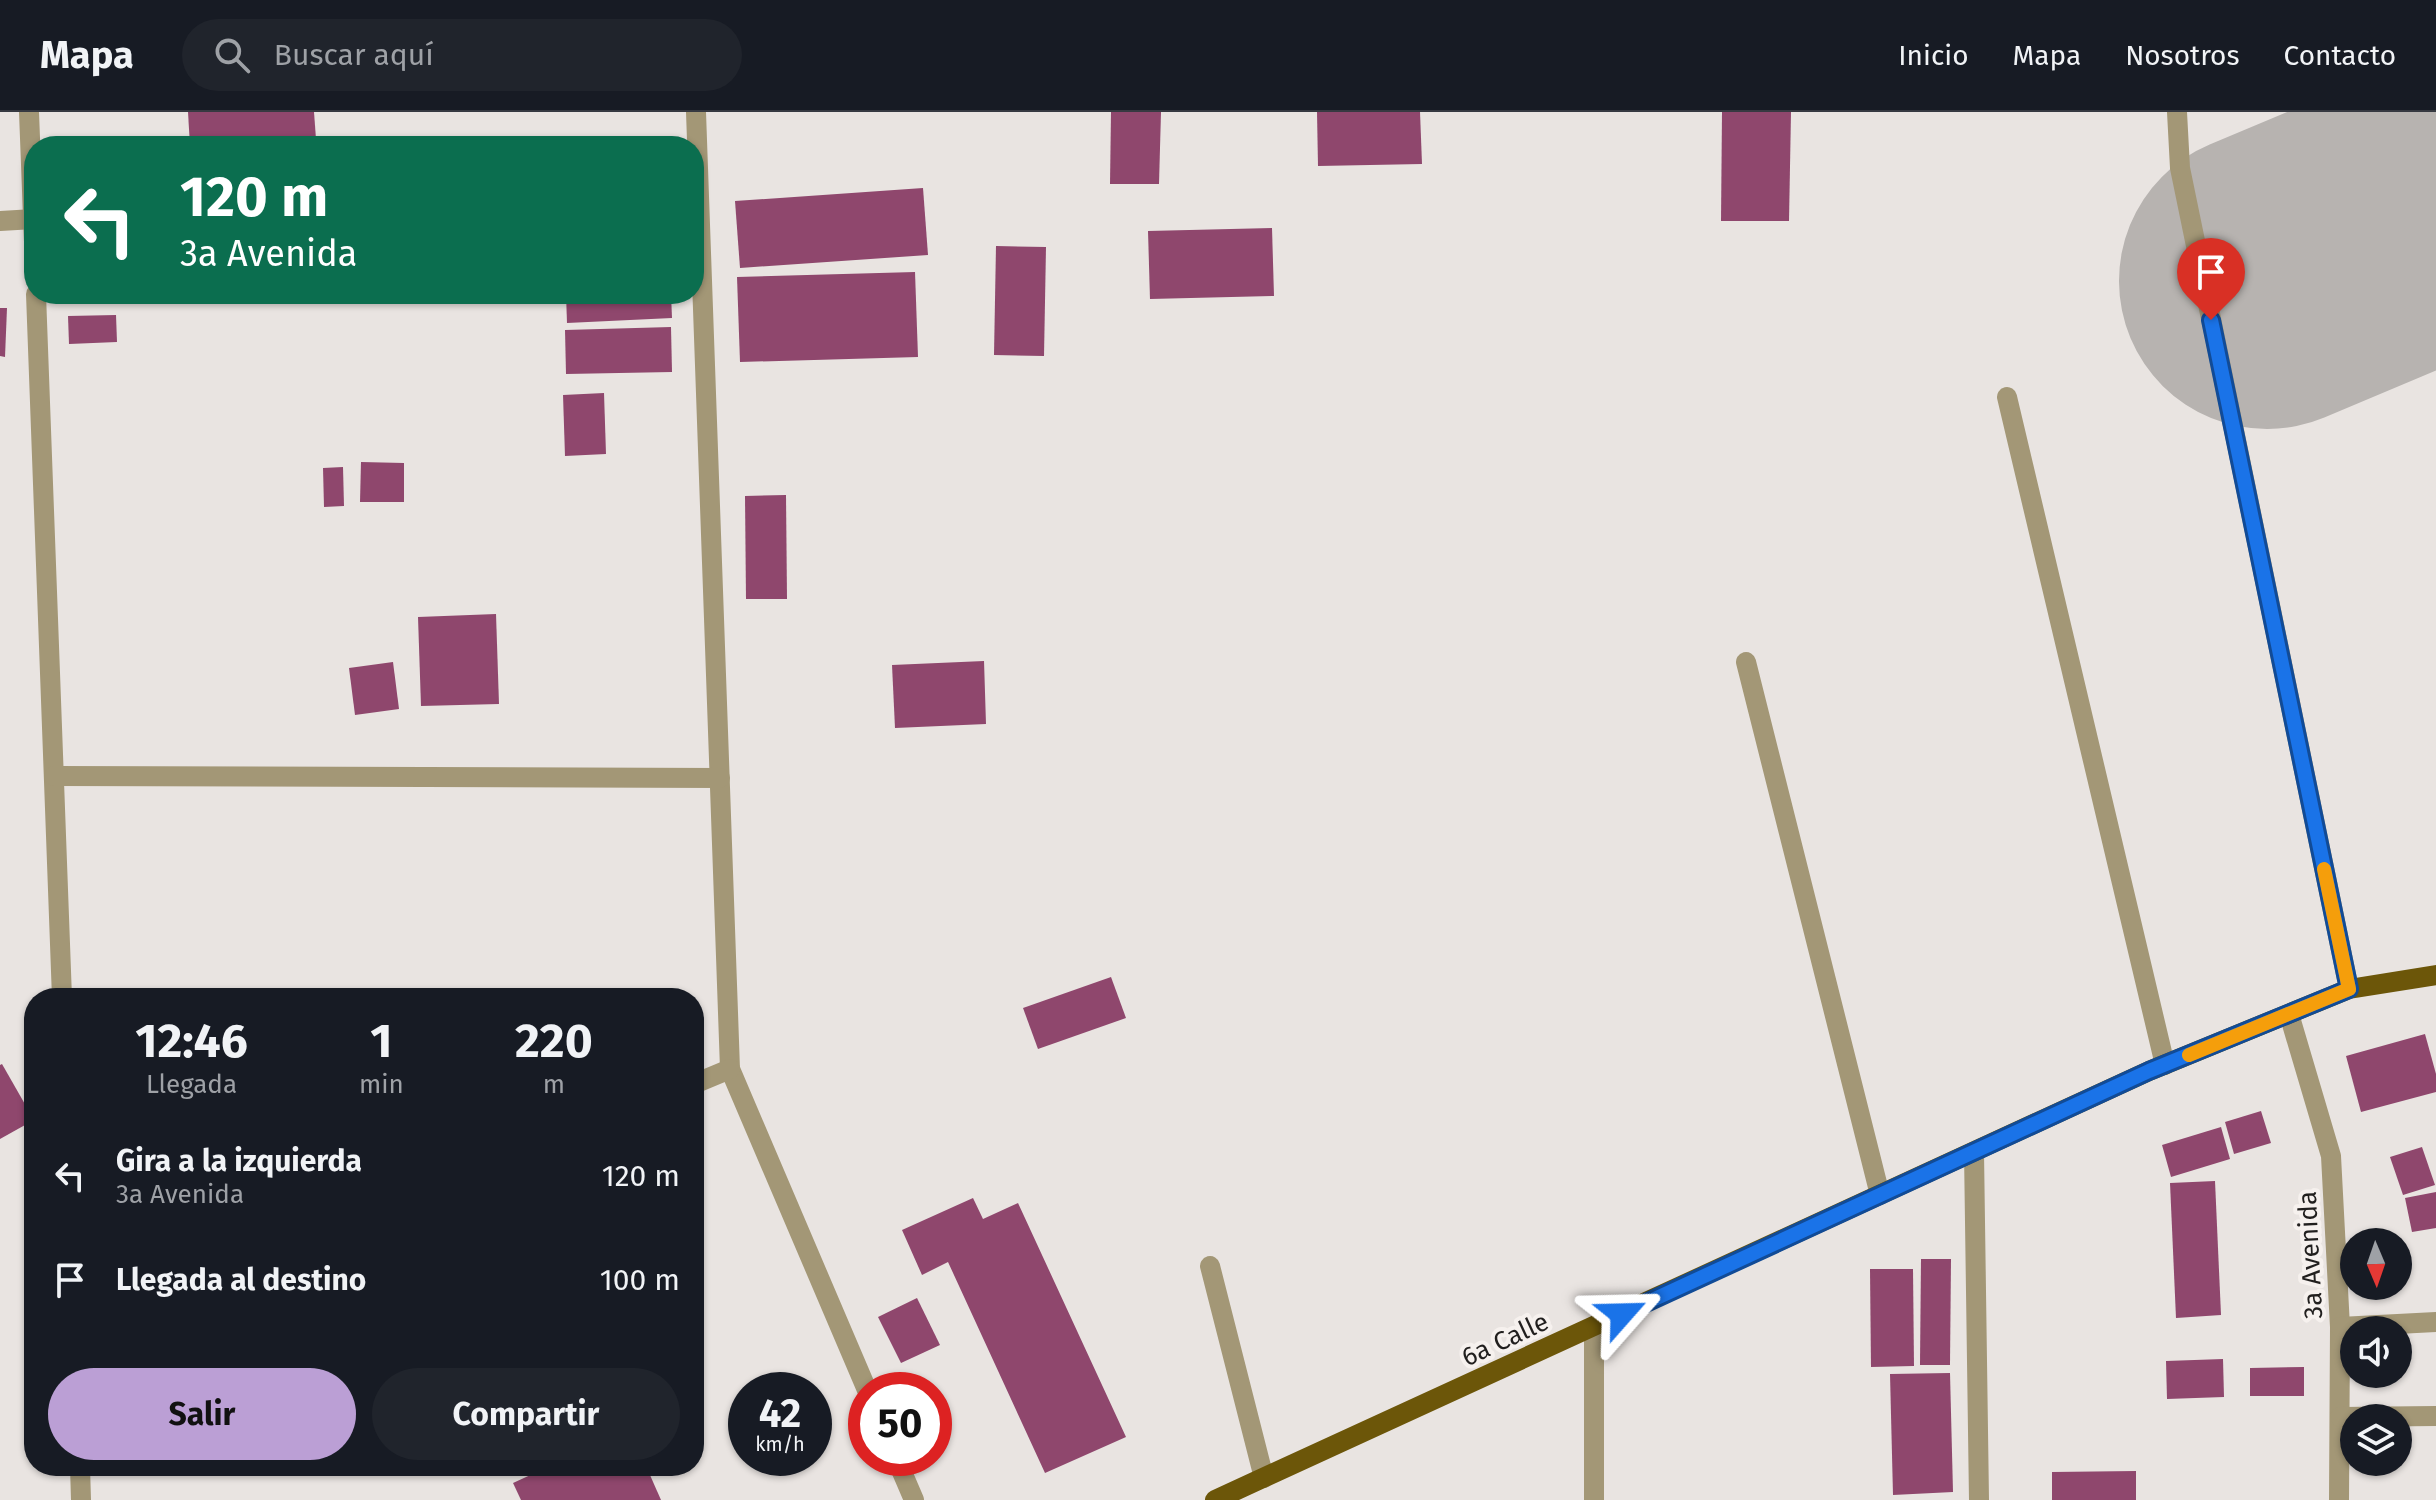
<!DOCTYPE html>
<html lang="es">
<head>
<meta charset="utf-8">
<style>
	body { margin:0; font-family:"Fira Sans",sans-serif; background:#20242c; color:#f1f3f6; height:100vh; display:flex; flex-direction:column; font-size:30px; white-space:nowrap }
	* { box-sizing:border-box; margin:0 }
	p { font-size:26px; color:#9ea1a6 }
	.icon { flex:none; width:44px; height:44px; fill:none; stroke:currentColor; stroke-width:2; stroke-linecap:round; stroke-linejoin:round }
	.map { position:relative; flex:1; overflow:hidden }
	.panel { position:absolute; left:24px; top:876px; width:680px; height:488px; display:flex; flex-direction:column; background:#171b24; border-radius:32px; box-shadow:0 2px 6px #0004 }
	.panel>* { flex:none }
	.banner { position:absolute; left:24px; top:24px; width:680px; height:168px; border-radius:32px; box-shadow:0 2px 6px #0004; background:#0b6e4f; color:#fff; overflow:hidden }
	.needle { width:52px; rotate:178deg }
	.buttons { position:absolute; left:2340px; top:1116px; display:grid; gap:16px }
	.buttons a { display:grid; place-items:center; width:72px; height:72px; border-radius:50%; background:#171b24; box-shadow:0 2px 6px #0004; font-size:40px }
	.speed { position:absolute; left:728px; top:1260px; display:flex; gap:16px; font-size:40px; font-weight:700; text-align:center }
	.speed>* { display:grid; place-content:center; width:104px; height:104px; border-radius:50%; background:#171b24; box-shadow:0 2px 6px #0004; line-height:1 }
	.speed small { font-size:20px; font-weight:400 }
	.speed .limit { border:12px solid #d22; background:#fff; color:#111 }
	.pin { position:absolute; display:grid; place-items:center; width:68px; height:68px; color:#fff; margin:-82px -34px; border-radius:50% 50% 50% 0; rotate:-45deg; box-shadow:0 0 8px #0007 }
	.pin .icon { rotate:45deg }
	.me { position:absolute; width:88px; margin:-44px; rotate:65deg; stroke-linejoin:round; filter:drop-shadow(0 0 6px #0008) }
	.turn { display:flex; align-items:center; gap:28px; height:168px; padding:0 24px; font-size:36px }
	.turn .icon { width:104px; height:104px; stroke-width:2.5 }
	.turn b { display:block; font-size:56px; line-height:68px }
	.eta { display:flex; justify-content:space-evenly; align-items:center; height:136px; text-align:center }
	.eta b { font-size:48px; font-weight:700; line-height:56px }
	.action { display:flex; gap:16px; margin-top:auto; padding:16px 24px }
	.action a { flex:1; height:92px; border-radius:48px; background:#bb9fd5; color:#111; font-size:32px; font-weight:700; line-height:92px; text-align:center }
	.action a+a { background:#20242c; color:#f1f3f6 }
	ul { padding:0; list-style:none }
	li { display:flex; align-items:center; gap:24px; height:104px; padding:0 24px }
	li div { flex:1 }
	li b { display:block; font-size:30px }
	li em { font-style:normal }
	header { display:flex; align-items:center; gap:48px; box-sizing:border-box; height:112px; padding:0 40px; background:#171b24; border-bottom:2px solid #363941 }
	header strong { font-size:38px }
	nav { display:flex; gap:44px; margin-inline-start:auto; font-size:28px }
	.search { width:560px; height:72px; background:#20242c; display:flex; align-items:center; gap:20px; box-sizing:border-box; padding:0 28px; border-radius:44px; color:#9ea1a6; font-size:30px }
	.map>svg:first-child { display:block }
</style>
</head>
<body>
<header>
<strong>Mapa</strong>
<div class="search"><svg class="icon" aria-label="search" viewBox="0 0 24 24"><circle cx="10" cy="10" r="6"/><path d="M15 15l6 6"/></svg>Buscar aquí</div>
<nav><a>Inicio</a><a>Mapa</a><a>Nosotros</a><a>Contacto</a></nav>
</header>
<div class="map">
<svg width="2436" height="1388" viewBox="0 0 2436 1388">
	<rect width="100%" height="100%" fill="#e9e4e1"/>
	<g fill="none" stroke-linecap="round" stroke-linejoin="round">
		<!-- runway -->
		<path stroke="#b7b3b0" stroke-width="296" d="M 2267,169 L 2436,98"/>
	</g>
	<!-- building -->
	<g fill="#8f476d">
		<path d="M 188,0 L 314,0 L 316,27 L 190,34 Z"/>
		<path d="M 1111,0 L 1161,0 L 1159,72 L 1110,72 Z"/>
		<path d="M 1317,0 L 1420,0 L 1422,52 L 1318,54 Z"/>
		<path d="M 1722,0 L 1791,0 L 1789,109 L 1721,109 Z"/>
		<path d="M 923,76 L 928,143 L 740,156 L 735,89 Z"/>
		<path d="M 1272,116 L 1274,184 L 1150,187 L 1148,119 Z"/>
		<path d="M 996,134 L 1046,135 L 1044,244 L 994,243 Z"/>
		<path d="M 915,160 L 918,245 L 740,250 L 737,165 Z"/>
		<path d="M 566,182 L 671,182 L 672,206 L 567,211 Z"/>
		<path d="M 0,196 L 7,196 L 5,245 L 0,244 Z"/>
		<path d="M 116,203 L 117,230 L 69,232 L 68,204 Z"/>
		<path d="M 671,215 L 672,260 L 566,262 L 565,218 Z"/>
		<path d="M 604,281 L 606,342 L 565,344 L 563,283 Z"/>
		<path d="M 361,350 L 404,351 L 404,390 L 360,390 Z"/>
		<path d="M 343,355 L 344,394 L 324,395 L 323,356 Z"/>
		<path d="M 786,383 L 787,487 L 746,487 L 745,384 Z"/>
		<path d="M 496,502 L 499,592 L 421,594 L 418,505 Z"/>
		<path d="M 984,549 L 986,612 L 895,616 L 892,553 Z"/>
		<path d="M 393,550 L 399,597 L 355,603 L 349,556 Z"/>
		<path d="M 1111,865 L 1126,906 L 1038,937 L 1023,896 Z"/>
		<path d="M 2425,922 L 2436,962 L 2436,980 L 2361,1000 L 2346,944 Z"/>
		<path d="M 2,952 L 34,1008 L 0,1027 L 0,953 Z"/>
		<path d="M 2261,999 L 2271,1031 L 2234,1042 L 2225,1010 Z"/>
		<path d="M 2221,1015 L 2230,1047 L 2171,1065 L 2162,1033 Z"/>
		<path d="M 2422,1035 L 2435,1073 L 2403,1083 L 2390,1045 Z"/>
		<path d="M 2215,1069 L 2221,1203 L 2176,1206 L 2170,1071 Z"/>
		<path d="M 2436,1080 L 2436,1116 L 2412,1120 L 2405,1086 Z"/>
		<path d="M 973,1086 L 983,1107 L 1018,1091 L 1126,1325 L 1045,1361 L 948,1150 L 922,1163 L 902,1118 Z"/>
		<path d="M 1921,1147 L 1951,1147 L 1950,1253 L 1920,1253 Z"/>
		<path d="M 1870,1157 L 1913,1157 L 1914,1254 L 1871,1255 Z"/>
		<path d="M 917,1186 L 940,1233 L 901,1251 L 878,1205 Z"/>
		<path d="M 2223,1247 L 2224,1285 L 2167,1287 L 2166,1249 Z"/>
		<path d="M 2304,1255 L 2304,1284 L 2250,1284 L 2250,1256 Z"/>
		<path d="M 1950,1261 L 1953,1380 L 1893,1383 L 1890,1262 Z"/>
		<path d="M 550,1354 L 646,1354 L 661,1388 L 521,1388 L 513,1371 Z"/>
		<path d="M 2136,1359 L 2136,1388 L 2052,1388 L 2052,1360 Z"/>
	</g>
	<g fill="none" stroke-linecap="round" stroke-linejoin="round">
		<!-- minor -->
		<g stroke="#a39776" stroke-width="20">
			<path d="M 29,0 L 34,130"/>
			<path d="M 696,0 L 730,957 L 867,1278"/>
			<path d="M 2177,0 L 2180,56 L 2349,877"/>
			<path d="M 0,109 L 34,107"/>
			<path d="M 36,182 L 62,886"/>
			<path d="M 2007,285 L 2165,953"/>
			<path d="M 1746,550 L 1880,1083"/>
			<path d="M 54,664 L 720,666"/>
			<path d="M 2289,902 L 2331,1044 L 2340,1215 L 2339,1388"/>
			<path d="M 694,972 L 730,957"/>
			<path d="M 1974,1040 L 1979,1388"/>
			<path d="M 1210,1154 L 1264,1366"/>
			<path d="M 1594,1215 L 1594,1388"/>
			<path d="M 2340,1215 L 2436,1210"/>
			<path d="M 2340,1305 L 2436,1304"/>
			<path d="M 896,1346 L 914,1388"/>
			<path d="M 80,1354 L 81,1388"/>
		</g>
		<!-- major -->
		<path stroke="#6c5609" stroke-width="20" d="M 1215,1388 L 2149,959 L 2349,877 L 2436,863"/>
	</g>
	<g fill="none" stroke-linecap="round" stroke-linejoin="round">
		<defs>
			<path id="route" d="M 1622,1202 L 2149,959 L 2349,877 L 2211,208"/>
		</defs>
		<!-- route casing -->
		<use href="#route" stroke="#114b97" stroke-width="20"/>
		<!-- route -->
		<use href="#route" stroke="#1a73e8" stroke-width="14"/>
		<!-- slow -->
		<path stroke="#f59e0b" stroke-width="14" d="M 2189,943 L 2349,877 L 2324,757"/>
	</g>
	<g text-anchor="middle" stroke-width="8" stroke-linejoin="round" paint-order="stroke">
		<!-- street labels -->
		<g font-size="26" fill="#211f1e" stroke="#f6f1ee">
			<text transform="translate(2310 1143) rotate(-93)" y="9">3a Avenida</text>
			<text transform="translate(1505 1227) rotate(-25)" y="9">6a Calle</text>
		</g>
	</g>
</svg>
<div class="buttons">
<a><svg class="needle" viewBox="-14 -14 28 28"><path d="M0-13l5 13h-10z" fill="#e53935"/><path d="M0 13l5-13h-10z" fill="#9ea1a6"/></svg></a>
<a><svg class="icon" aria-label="sound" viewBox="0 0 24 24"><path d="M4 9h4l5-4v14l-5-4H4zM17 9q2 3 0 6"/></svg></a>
<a><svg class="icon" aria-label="layers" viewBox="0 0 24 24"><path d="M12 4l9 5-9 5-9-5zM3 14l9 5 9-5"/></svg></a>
</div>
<div class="speed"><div>42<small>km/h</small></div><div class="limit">50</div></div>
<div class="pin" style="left:2211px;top:208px;background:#d93025"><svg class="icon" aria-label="arrive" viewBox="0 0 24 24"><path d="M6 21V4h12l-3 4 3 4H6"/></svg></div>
<svg class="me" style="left:1622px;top:1202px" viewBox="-20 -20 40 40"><path d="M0-17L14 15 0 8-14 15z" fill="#1a73e8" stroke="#fff" stroke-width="4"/></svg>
<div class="banner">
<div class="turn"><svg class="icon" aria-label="left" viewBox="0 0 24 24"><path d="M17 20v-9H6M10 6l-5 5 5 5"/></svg><div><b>120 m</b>3a Avenida</div></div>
</div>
<section class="panel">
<div class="eta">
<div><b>12:46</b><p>Llegada</p></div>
<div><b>1</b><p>min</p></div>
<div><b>220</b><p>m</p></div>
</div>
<ul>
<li><svg class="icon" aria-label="left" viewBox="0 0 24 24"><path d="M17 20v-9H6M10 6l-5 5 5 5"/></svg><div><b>Gira a la izquierda</b><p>3a Avenida</p></div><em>120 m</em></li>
<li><svg class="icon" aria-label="arrive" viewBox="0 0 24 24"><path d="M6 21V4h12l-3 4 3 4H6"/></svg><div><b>Llegada al destino</b></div><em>100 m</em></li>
</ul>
<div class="action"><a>Salir</a><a>Compartir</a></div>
</section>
</div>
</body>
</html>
